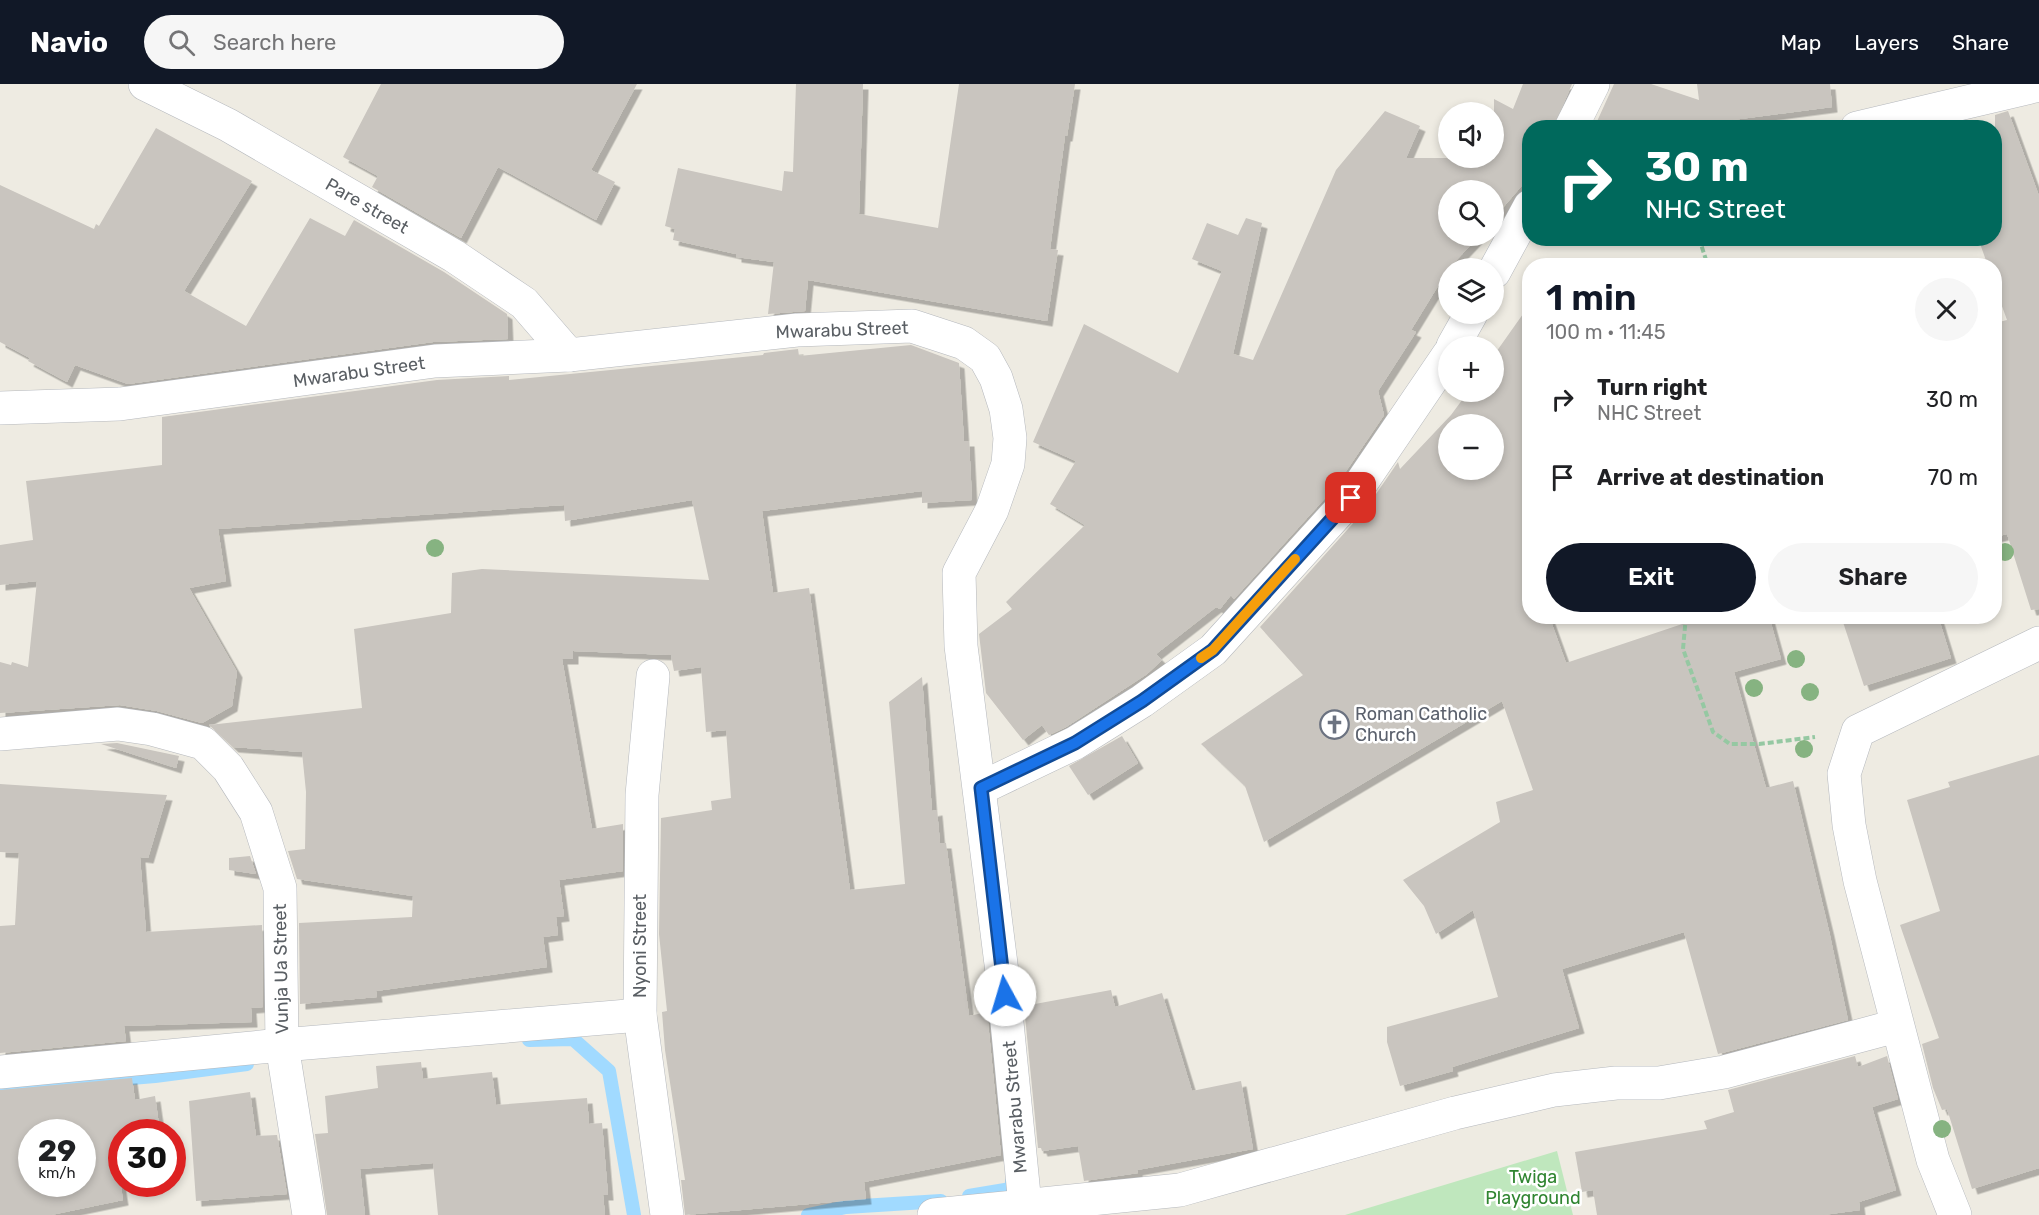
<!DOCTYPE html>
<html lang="en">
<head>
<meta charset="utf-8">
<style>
	body { margin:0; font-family:Rubik,sans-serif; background:#f6f6f6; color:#202124; height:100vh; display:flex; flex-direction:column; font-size:22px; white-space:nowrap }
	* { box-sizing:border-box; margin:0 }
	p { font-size:20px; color:#757577 }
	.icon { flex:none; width:33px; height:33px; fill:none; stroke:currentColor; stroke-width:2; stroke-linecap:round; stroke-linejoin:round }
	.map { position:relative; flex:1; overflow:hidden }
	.panel { position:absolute; left:1522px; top:174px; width:480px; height:366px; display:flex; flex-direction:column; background:#fff; border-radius:24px; box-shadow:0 3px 9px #0003 }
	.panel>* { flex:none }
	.banner { position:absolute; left:1522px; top:36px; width:480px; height:126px; border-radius:24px; box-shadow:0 3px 9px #0003; background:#00695c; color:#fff; overflow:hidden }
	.fabs { position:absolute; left:1438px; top:18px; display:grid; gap:12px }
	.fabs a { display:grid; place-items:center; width:66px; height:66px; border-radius:50%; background:#fff; box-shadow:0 3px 9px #0003; font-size:30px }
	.speed { position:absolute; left:18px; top:1035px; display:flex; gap:12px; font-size:30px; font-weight:700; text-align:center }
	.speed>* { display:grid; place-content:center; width:78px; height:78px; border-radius:50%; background:#fff; box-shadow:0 3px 9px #0003; line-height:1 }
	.speed small { font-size:15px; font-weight:400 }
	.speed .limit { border:9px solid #d22; background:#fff; color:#111 }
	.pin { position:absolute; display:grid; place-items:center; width:51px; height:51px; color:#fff; margin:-26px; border-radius:12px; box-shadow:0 3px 9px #0006 }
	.me { position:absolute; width:66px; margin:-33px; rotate:354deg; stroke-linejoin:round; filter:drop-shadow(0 0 4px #0008) }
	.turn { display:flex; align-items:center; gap:21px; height:126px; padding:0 24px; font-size:27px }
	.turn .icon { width:78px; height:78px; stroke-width:2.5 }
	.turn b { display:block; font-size:42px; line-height:51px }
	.round { display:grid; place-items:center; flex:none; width:63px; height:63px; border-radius:32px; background:#f6f6f6 }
	.head { display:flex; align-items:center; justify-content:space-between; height:102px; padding:0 24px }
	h1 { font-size:36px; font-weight:600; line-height:45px; color:#111827 }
	.action { display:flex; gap:12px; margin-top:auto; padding:12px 24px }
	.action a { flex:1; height:69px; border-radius:36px; background:#111827; color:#fff; font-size:24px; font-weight:600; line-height:69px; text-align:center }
	.action a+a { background:#f6f6f6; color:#202124 }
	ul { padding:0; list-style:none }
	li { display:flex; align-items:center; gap:18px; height:78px; padding:0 24px }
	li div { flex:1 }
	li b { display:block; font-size:22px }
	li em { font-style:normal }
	header { display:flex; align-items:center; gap:36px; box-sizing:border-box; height:84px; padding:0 30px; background:#111827; color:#fff }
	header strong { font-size:28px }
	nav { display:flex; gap:33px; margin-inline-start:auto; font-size:21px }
	.search { width:420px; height:54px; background:#f6f6f6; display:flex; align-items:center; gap:15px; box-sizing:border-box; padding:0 21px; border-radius:33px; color:#757577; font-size:22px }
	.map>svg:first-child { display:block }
</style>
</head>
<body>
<header>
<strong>Navio</strong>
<div class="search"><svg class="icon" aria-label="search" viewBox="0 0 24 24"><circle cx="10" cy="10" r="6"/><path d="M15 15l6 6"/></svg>Search here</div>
<nav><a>Map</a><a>Layers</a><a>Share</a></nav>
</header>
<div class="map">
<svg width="2039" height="1131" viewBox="0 0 2039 1131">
	<defs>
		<filter id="shadow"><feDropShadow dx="5.5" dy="5.5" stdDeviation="0" flood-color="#0004"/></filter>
	</defs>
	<rect width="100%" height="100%" fill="#eeebe2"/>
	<!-- green -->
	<path fill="#bfe7bd" d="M 1557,1067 L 1573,1131 L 1345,1131 Z"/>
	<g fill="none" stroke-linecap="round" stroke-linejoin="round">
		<!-- stream -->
		<g stroke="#a1daff" stroke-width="14">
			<path d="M 529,956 L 573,955 L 609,987 L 634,1131"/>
			<path d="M 0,1005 L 155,992 L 247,980"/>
			<path d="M 969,1112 L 1011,1105 L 1012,1098"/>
			<path d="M 808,1131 L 846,1123 L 941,1117"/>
		</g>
	</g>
	<!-- building -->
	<g fill="#c9c5bf" fill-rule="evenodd" filter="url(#shadow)">
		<path d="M 381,0 L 637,0 L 591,86 L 615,98 L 596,136 L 498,83 L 461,154 L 372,103 L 378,92 L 343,73 Z"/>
		<path d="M 796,0 L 863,0 L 859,130 L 938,144 L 959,0 L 1075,0 L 1067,52 L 1065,52 L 1050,165 L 1058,166 L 1047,237 L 808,196 L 805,227 L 768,230 L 774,178 L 736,173 L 736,170 L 673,156 L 675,145 L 665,142 L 678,84 L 782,107 L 784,87 L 793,88 Z"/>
		<path d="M 1523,0 L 1572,0 L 1553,44 L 1530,44 L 1530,92 L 1494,134 L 1494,106 L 1449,106 L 1449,152 L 1479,152 L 1449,184 L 1411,246 L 1416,248 L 1378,307 L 1384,331 L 1336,402 L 1234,515 L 1231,511 L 1220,525 L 1216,523 L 1156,570 L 1162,576 L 1147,590 L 1066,643 L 1049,651 L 1042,641 L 1023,656 L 986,609 L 979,550 L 1012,525 L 1006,518 L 1085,441 L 1050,420 L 1076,377 L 1033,358 L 1084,240 L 1178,289 L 1222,187 L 1192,175 L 1207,139 L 1238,151 L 1246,134 L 1262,139 L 1233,270 L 1253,276 L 1336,86 L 1385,27 L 1420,42 L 1406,74 L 1494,74 L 1494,15 L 1513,25 Z"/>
		<path d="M 1614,0 L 1651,0 L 1699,16 L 1697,0 L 1830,0 L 1832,23 L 1672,44 L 1594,44 Z"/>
		<path d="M 2008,27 L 2039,112 L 2039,525 L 2031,526 L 2007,450 L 1995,453 L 1995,239 L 2007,236 L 1995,203 L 1995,182 L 1988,182 L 1978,154 L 1995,154 L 1995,31 Z"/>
		<path d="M 156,44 L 252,97 L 184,207 L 246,242 L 310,134 L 345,152 L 354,136 L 444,188 L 507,230 L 508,255 L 433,258 L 128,300 L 75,281 L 67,298 L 28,277 L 30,274 L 0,258 L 0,101 L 94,145 L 96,140 L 99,142 Z"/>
		<path d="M 1530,220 L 1530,532 L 1549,532 L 1566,579 L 1706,532 L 1769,532 L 1781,575 L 1734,588 L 1766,704 L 1793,697 L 1829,847 L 1848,936 L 1718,970 L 1684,848 L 1562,885 L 1579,944 L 1452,983 L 1453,987 L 1400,1002 L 1387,958 L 1387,943 L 1498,913 L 1473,826 L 1436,850 L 1424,822 L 1403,796 L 1500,738 L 1496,718 L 1533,706 L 1502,617 L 1264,758 L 1245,702 L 1201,660 L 1303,591 L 1260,543 L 1365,426 L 1398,378 L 1400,385 L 1451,331 L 1468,308 L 1494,308 L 1494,271 ZM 1449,340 L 1494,340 L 1494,386 L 1449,386 Z"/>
		<path d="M 911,261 L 959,279 L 964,357 L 969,357 L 972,416 L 922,419 L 922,407 L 762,427 L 773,509 L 809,504 L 850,806 L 905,800 L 889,618 L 922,593 L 932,727 L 937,726 L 940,759 L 946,759 L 969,932 L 987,928 L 1001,1071 L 864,1098 L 866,1115 L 685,1131 L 681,1096 L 685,1096 L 665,966 L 662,928 L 667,927 L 659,850 L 661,734 L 712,726 L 711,717 L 731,714 L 726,646 L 706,648 L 701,583 L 674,587 L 671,571 L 573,567 L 573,575 L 562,575 L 592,745 L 623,740 L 623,787 L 559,796 L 564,832 L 556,833 L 558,851 L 543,853 L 547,883 L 376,907 L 377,913 L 300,920 L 299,839 L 412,833 L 413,812 L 297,795 L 288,767 L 305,765 L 306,708 L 302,668 L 233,663 L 209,641 L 362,624 L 354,545 L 451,529 L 452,489 L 482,485 L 709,496 L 692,416 L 565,437 L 564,421 L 218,445 L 226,497 L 189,504 L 237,588 L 232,622 L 202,639 L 157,627 L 120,621 L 0,629 L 0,578 L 11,581 L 12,578 L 28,583 L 37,497 L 0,501 L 0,461 L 33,456 L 26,397 L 162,381 L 162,333 L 437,296 L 509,292 L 509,296 L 763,271 L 764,269 L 798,265 L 799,272 Z"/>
		<path d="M 1841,532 L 1938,532 L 1951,574 L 1864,602 Z"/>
		<path d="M 1122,652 L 1138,679 L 1088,711 L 1069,682 Z"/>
		<path d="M 117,659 L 179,672 L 176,684 L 101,660 Z"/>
		<path d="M 2039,671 L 2039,1084 L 1972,1105 L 1947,1025 L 1942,1026 L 1933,1004 L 1922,960 L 1939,954 L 1900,841 L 1940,827 L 1907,716 L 1950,703 L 1948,698 Z"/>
		<path d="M 0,700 L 167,711 L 148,774 L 140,773 L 146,848 L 262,841 L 263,923 L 251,924 L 252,938 L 124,942 L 126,957 L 0,969 L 0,842 L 15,841 L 19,769 L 0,768 Z"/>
		<path d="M 250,772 L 256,790 L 229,786 L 229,774 Z"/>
		<path d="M 1111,906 L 1115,923 L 1162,909 L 1192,1007 L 1241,997 L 1253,1065 L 1137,1086 L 1138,1089 L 1084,1097 L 1078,1062 L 1042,1067 L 1041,1064 L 1038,1064 L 1024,922 Z"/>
		<path d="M 1855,972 L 1858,983 L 1887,972 L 1898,1015 L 1872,1023 L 1896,1106 L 1859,1118 L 1860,1126 L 1823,1131 L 1597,1131 L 1593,1106 L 1582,1108 L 1575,1068 L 1707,1045 L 1704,1037 L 1734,1028 L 1728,1006 Z"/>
		<path d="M 421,978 L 423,995 L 492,988 L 496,1021 L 587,1014 L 589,1040 L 602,1039 L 608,1111 L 603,1111 L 605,1131 L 438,1131 L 433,1079 L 360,1085 L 365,1131 L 327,1131 L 315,1050 L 328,1049 L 325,1012 L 378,1004 L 376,982 Z"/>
		<path d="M 132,994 L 135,1016 L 155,1012 L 160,1048 L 122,1048 L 122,1063 L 115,1064 L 123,1116 L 51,1131 L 0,1131 L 0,1006 ZM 32,1048 L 82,1048 L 82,1100 L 32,1100 Z"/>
		<path d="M 250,1008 L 256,1052 L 277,1051 L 287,1110 L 196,1117 L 189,1017 Z"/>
	</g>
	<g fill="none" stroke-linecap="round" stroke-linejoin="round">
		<defs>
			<g id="minor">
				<path d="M 145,0 L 228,41 L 454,172 L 524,219 L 569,271"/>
				<path d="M 1571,44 L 1593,0"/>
				<path d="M 1857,44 L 2039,1"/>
				<path d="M 1494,188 L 1530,122"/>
				<path d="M 1453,262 L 1471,230"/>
				<path d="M 0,324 L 120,320 L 435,277 L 569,271 L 797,246 L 912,242 L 964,259 L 985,274 L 996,294 L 1006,325 L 1010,354 L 1008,380 L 992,426 L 959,489 L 961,562 L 1002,888 L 1026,1131"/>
				<path d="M 653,592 L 642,711 L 640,931 L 667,1131"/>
				<path d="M 0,650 L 118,640 L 152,645 L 203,659 L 228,684 L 256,728 L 280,804 L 282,961 L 309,1131"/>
				<path d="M 981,704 L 1075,659 L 1142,617 L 1213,566 L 1351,414 L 1449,270"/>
				<path d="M 0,988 L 282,961 L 640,931"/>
				<path d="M 934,1131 L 1180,1106 L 1455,1029 L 1554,1006 L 1616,999 L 1659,999 L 1724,988 L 1896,942"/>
				<path d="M 1955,1131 L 1933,1076 L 1860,797 L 1849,741 L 1844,690 L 1858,647 L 2039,559"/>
			</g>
		</defs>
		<!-- minor casing -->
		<use href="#minor" stroke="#b5b8bd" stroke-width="34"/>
		<!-- path -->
		<g stroke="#95c8a2" stroke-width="4" stroke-dasharray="6 3" stroke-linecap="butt">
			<path d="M 1699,154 L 1708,182"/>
			<path d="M 1686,532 L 1683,565 L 1713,648 L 1730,660 L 1759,660 L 1815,653"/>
		</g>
		<!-- minor -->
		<use href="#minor" stroke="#fff" stroke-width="33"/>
	</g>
	<!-- trees -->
	<g fill="#86b381">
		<circle cx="435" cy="464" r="9"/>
		<circle cx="2005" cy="468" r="9"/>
		<circle cx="1796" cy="575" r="9"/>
		<circle cx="1754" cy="604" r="9"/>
		<circle cx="1810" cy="608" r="9"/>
		<circle cx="1804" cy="665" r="9"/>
		<circle cx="1942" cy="1045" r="9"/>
	</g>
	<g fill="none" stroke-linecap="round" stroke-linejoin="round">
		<defs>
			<path id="route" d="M 1005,911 L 981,704 L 1075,659 L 1142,617 L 1213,566 L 1351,414"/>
		</defs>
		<!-- route casing -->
		<use href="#route" stroke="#114b97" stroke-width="15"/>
		<!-- route -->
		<use href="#route" stroke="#1a73e8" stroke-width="10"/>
		<!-- slow -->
		<path stroke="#f59e0b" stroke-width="10" d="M 1201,574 L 1213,566 L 1295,475"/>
	</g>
	<!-- icons -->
	<defs>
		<symbol id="church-ring" viewBox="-11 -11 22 22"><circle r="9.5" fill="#fff" stroke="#6b7280" stroke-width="1.5"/><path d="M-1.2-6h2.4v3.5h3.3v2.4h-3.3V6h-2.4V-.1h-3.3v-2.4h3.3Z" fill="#6b7280"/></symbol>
	</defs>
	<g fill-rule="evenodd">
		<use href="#church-ring" x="1318" y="624" width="33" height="33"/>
	</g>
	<g text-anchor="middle" stroke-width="5" stroke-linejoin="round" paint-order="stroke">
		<!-- street labels -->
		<g font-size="18" fill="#5a5f64" stroke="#fff">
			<text transform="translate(367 122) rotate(30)" y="6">Pare street</text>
			<text transform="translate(842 246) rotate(-2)" y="6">Mwarabu Street</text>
			<text transform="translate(359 288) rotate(-8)" y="6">Mwarabu Street</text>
			<text transform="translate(640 862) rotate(-90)" y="6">Nyoni Street</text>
			<text transform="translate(281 885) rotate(-91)" y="6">Vunja Ua Street</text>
			<text transform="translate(1015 1023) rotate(-95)" y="6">Mwarabu Street</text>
		</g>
		<!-- worship labels -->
		<g font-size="18" fill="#5b616d" stroke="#fff" text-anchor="start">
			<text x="1355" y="636">Roman Catholic<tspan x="1355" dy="21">Church</tspan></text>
		</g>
		<!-- park labels -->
		<g font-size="18" fill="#308531" stroke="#fff">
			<text x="1533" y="1099">Twiga<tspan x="1533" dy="21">Playground</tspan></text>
		</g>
	</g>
</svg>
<div class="fabs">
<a><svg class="icon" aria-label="sound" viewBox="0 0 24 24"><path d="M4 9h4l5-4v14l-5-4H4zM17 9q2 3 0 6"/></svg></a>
<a><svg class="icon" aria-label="search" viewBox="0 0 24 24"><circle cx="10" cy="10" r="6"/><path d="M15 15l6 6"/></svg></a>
<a><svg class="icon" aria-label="layers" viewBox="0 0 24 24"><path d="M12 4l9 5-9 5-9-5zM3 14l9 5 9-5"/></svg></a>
<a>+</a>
<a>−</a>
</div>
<div class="speed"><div>29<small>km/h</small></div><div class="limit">30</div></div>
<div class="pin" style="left:1351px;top:414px;background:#d93025"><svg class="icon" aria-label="arrive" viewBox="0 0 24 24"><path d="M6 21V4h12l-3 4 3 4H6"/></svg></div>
<svg class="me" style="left:1005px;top:911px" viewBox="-20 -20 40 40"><circle r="19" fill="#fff"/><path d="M0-13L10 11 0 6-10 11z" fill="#1a73e8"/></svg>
<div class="banner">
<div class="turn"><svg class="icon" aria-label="right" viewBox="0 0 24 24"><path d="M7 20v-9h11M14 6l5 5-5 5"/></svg><div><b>30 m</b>NHC Street</div></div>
</div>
<section class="panel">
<div class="head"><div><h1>1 min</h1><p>100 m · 11:45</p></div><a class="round"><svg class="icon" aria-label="close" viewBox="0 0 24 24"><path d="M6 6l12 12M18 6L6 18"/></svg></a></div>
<ul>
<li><svg class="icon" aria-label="right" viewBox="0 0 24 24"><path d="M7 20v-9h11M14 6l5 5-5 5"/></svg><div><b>Turn right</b><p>NHC Street</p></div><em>30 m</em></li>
<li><svg class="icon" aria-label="arrive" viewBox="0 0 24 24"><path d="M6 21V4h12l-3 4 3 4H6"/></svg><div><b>Arrive at destination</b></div><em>70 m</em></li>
</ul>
<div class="action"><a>Exit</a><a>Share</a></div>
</section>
</div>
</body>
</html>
